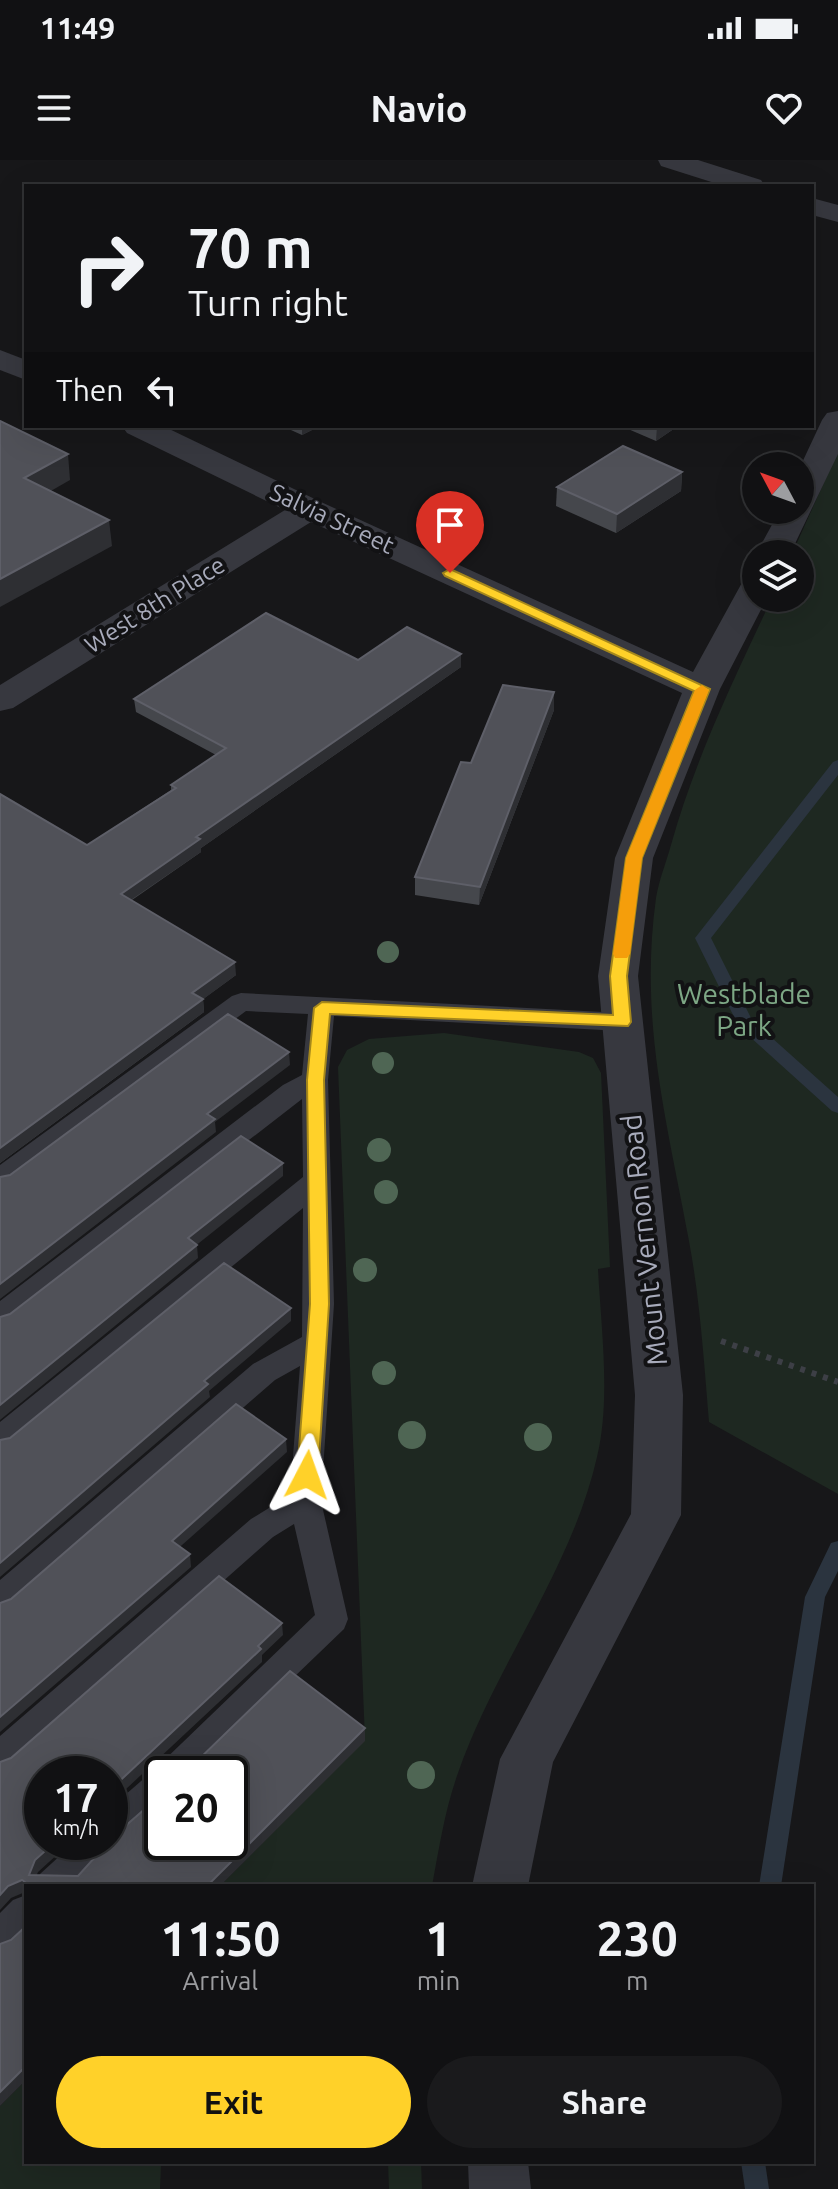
<!DOCTYPE html>
<html lang="en">
<head>
<meta charset="utf-8">
<style>
	body { margin:0; font-family:Ubuntu,sans-serif; background:#1a1a1c; color:#f1f3f6; height:100vh; display:flex; flex-direction:column; font-size:30px; white-space:nowrap }
	* { box-sizing:border-box; margin:0 }
	p { font-size:26px; color:#9c9da0 }
	.icon { flex:none; width:44px; height:44px; fill:none; stroke:currentColor; stroke-width:2; stroke-linecap:round; stroke-linejoin:round }
	.map { position:relative; flex:1; overflow:hidden }
	.sheet { position:absolute; left:24px; top:1724px; width:790px; height:280px; display:flex; flex-direction:column; background:#111113; border-radius:0px; box-shadow:0 8px 32px #0002,0 0 0 2px #303133 }
	.sheet>* { flex:none }
	.hud { position:absolute; left:24px; top:24px; width:790px; height:244px; border-radius:0px; box-shadow:0 8px 32px #0002,0 0 0 2px #303133; background:#111113; color:#f1f3f6; overflow:hidden }
	.needle { width:52px; rotate:311deg }
	.fabs { position:absolute; left:742px; top:292px; display:grid; gap:16px }
	.fabs a { display:grid; place-items:center; width:72px; height:72px; border-radius:50%; background:#111113; box-shadow:0 8px 32px #0002,0 0 0 2px #303133; font-size:40px }
	.speed { position:absolute; left:24px; top:1596px; display:flex; gap:16px; font-size:40px; font-weight:700; text-align:center }
	.speed>* { display:grid; place-content:center; width:104px; height:104px; border-radius:50%; background:#111113; box-shadow:0 8px 32px #0002,0 0 0 2px #303133; line-height:1 }
	.speed small { font-size:20px; font-weight:400 }
	.speed .limit { border:4px solid #111; border-radius:12px; background:#fff; color:#111 }
	.pin { position:absolute; display:grid; place-items:center; width:68px; height:68px; color:#fff; margin:-82px -34px; border-radius:50% 50% 50% 0; rotate:-45deg; box-shadow:0 0 8px #0007 }
	.pin .icon { rotate:45deg }
	.me { position:absolute; width:88px; margin:-44px; rotate:4deg; stroke-linejoin:round; filter:drop-shadow(0 0 6px #0008) }
	.turn { display:flex; align-items:center; gap:28px; height:168px; padding:0 32px; font-size:36px }
	.turn .icon { width:104px; height:104px; stroke-width:2.5 }
	.turn b { display:block; font-size:56px; line-height:68px }
	.then { display:flex; align-items:center; height:76px; padding:0 32px; background:#0003; gap:16px; font-size:30px }
	.eta { display:flex; justify-content:space-evenly; align-items:center; height:136px; text-align:center }
	.eta b { font-size:48px; font-weight:600; line-height:56px }
	.cta { display:flex; gap:16px; margin-top:auto; padding:16px 32px }
	.cta a { flex:1; height:92px; border-radius:48px; background:#ffd129; color:#111; font-size:32px; font-weight:600; line-height:92px; text-align:center }
	.cta a+a { background:#1a1a1c; color:#f1f3f6 }
	.status { display:flex; justify-content:space-between; align-items:center; height:56px; padding:0 40px; background:#111113; direction:ltr }
	.status svg { height:22px; fill:currentColor }
	header { display:flex; justify-content:space-between; align-items:center; height:104px; padding:0 32px; background:#111113; font-size:36px; font-weight:600 }
	.map>svg:first-child { display:block }
</style>
</head>
<body>
<div class="status"><b>11:49</b><svg viewBox="0 0 49 12"><path d="M0 12V9h3v3zM5 12V6h3v6zM10 12V3h3v9zM15 12V0h3v12zM26 1h20v11H26zM47 4h2v5h-2z"/></svg></div>
<header><svg class="icon" aria-label="menu" viewBox="0 0 24 24"><path d="M4 6h16M4 12h16M4 18h16"/></svg>Navio<svg class="icon" aria-label="heart" viewBox="0 0 24 24"><path d="M12 20l-8-8c-3-5 5-10 8-4 3-6 11-1 8 4z"/></svg></header>
<div class="map">
<svg width="838" height="2029" viewBox="0 0 838 2029">
	<rect width="100%" height="100%" fill="#171719"/>
	<!-- green -->
	<g fill="#1e2821">
		<path d="M 838,291 L 838,1334 L 709,1262 C 704,1202 700,1140 689,1081 C 667,961 639,862 656,738 C 659,720 666,703 671,685 C 695,599 734,519 772,438 L 800,438 L 800,394 L 792,394 Z"/>
		<path d="M 444,873 L 579,892 L 593,898 L 601,913 L 610,1107 L 598,1109 C 601,1168 611,1239 597,1297 C 571,1411 496,1504 458,1613 C 445,1649 439,1689 432,1726 L 220,1726 L 365,1580 L 338,907 L 347,890 L 369,879 Z"/>
		<path d="M 26,1920 L 26,2002 L 229,2002 L 161,2005 L 160,2029 L 0,2029 L 0,1946 Z"/>
		<path d="M 388,2002 L 421,2002 L 422,2029 L 389,2029 Z"/>
	</g>
	<g fill="none" stroke-linecap="round" stroke-linejoin="round">
		<!-- stream -->
		<g fill="#2b343f" fill-rule="evenodd">
			<path d="M 838,600 L 838,615 L 711,778 L 752,860 L 838,937 L 838,953 L 832,951 L 739,867 L 695,778 L 833,602 Z"/>
			<path d="M 838,1381 L 838,1411 L 825,1437 L 781,1726 L 759,1726 L 805,1437 L 831,1383 Z"/>
			<path d="M 741,2002 L 765,2002 L 769,2029 L 745,2029 Z"/>
		</g>
		<!-- path -->
		<path stroke="#3d3f46" stroke-width="6" stroke-dasharray="5 7" stroke-linecap="butt" d="M 721,1181 L 838,1222"/>
		<!-- lane -->
		<g fill="#37383f" fill-rule="evenodd">
			<path d="M 241,833 L 622,853 L 631,856 L 635,862 L 631,868 L 622,871 L 334,856 L 328,920 L 334,1144 L 321,1341 L 348,1459 L 344,1469 L 193,1614 L 162,1614 L 162,1644 L 122,1682 L 115,1685 L 111,1693 L 78,1726 L 35,1726 L 40,1714 L 75,1682 L 110,1682 L 110,1648 L 155,1609 L 315,1455 L 294,1364 L 273,1377 L 12,1608 L 0,1612 L 0,1576 L 251,1359 L 290,1335 L 300,1206 L 275,1220 L 12,1449 L 0,1453 L 0,1420 L 253,1204 L 302,1177 L 303,1048 L 11,1288 L 0,1291 L 0,1262 L 303,1017 L 302,939 L 10,1165 L 0,1168 L 0,1141 L 283,925 L 302,915 L 308,854 L 246,851 L 10,1026 L 0,1029 L 0,1005 L 232,836 Z"/>
			<path d="M 26,1735 L 26,1776 L 13,1789 L 0,1794 L 0,1753 L 13,1740 Z"/>
		</g>
		<!-- street -->
		<g fill="#37383f" fill-rule="evenodd">
			<path d="M 658,0 L 698,0 L 761,20 L 765,26 L 724,26 L 661,6 Z"/>
			<path d="M 812,38 L 838,45 L 838,62 L 812,55 Z"/>
			<path d="M 0,190 L 26,200 L 26,220 L 0,210 Z"/>
			<path d="M 838,251 L 838,294 L 790,394 L 756,394 L 780,350 L 800,350 L 800,307 L 822,260 L 827,253 Z"/>
			<path d="M 122,266 L 163,266 L 321,342 L 693,512 L 744,419 L 756,416 L 756,438 L 767,438 L 720,529 L 653,698 L 638,816 L 683,1235 L 681,1355 L 553,1602 L 528,1726 L 472,1726 L 500,1599 L 631,1354 L 635,1235 L 598,816 L 615,698 L 682,533 L 311,362 L 13,548 L 0,551 L 0,525 L 285,350 L 127,273 Z"/>
			<path d="M 468,2002 L 528,2002 L 531,2029 L 469,2029 Z"/>
		</g>
	</g>
	<!-- trees -->
	<g fill="#4f6654">
		<circle cx="388" cy="792" r="11"/>
		<circle cx="383" cy="903" r="11"/>
		<circle cx="379" cy="990" r="12"/>
		<circle cx="386" cy="1032" r="12"/>
		<circle cx="365" cy="1110" r="12"/>
		<circle cx="384" cy="1213" r="12"/>
		<circle cx="412" cy="1275" r="14"/>
		<circle cx="538" cy="1277" r="14"/>
		<circle cx="421" cy="1615" r="14"/>
	</g>
	<!-- wall -->
	<g fill="#45474c">
		<path d="M 282,266 L 320,266 L 302,275 Z"/>
		<path d="M 621,266 L 678,266 L 656,281 Z"/>
		<path d="M 682,312 L 681,331 L 616,373 L 556,346 L 557,327 Z"/>
		<path d="M 461,494 L 461,507 L 201,688 L 201,692 L 132,740 L 236,815 L 203,839 L 204,852 L 0,1003 L 0,634 L 87,685 L 171,630 L 171,625 L 216,595 L 136,552 L 134,539 L 358,500 Z"/>
		<path d="M 554,532 L 554,550 L 479,745 L 415,735 L 415,717 L 471,603 Z"/>
	</g>
	<!-- shaded-wall -->
	<g fill="#2e2f33">
		<path d="M 302,266 L 320,266 L 302,275 Z"/>
		<path d="M 657,266 L 678,266 L 656,281 Z"/>
		<path d="M 68,294 L 70,320 L 28,344 L 24,318 Z"/>
		<path d="M 682,312 L 681,331 L 616,373 L 617,354 Z"/>
		<path d="M 109,360 L 112,386 L 0,447 L 0,419 Z"/>
		<path d="M 461,494 L 461,507 L 201,688 L 201,692 L 122,746 L 121,734 L 196,677 Z"/>
		<path d="M 554,532 L 554,550 L 479,745 L 480,727 Z"/>
		<path d="M 235,802 L 236,815 L 194,846 L 192,833 Z"/>
		<path d="M 203,839 L 204,852 L 0,1003 L 0,988 Z"/>
		<path d="M 289,892 L 290,905 L 215,962 L 216,972 L 0,1139 L 0,1124 L 207,954 Z"/>
		<path d="M 283,1003 L 283,1016 L 189,1091 L 188,1078 Z"/>
		<path d="M 197,1085 L 198,1098 L 0,1260 L 0,1245 Z"/>
		<path d="M 291,1148 L 291,1161 L 209,1231 L 210,1237 L 0,1417 L 0,1403 L 204,1221 Z"/>
		<path d="M 286,1279 L 287,1292 L 173,1393 L 172,1381 Z"/>
		<path d="M 190,1394 L 191,1407 L 0,1572 L 0,1557 Z"/>
		<path d="M 282,1463 L 283,1475 L 262,1495 L 262,1502 L 110,1644 L 110,1630 Z"/>
		<path d="M 365,1568 L 365,1581 L 220,1726 L 207,1726 Z"/>
		<path d="M 55,1682 L 71,1682 L 38,1712 L 32,1726 L 29,1715 L 35,1700 Z"/>
		<path d="M 22,1720 L 25,1732 L 11,1738 L 0,1750 L 0,1735 L 8,1726 Z"/>
		<path d="M 26,1906 L 26,1920 L 0,1946 L 0,1932 Z"/>
	</g>
	<!-- building -->
	<g fill="#505158" stroke="#5e5f68" stroke-width="2">
		<path d="M 0,261 L 68,294 L 24,318 L 109,360 L 0,419 Z"/>
		<path d="M 623,286 L 682,312 L 617,354 L 557,327 Z"/>
		<path d="M 266,453 L 358,500 L 407,467 L 461,494 L 196,677 L 200,679 L 121,734 L 235,802 L 192,833 L 203,839 L 0,988 L 0,634 L 87,685 L 176,628 L 171,625 L 226,588 L 134,539 Z"/>
		<path d="M 503,525 L 554,532 L 480,727 L 415,717 L 461,602 L 471,603 Z"/>
		<path d="M 228,854 L 289,892 L 207,954 L 215,959 L 0,1124 L 0,1017 L 10,1015 Z"/>
		<path d="M 241,976 L 283,1003 L 188,1078 L 197,1085 L 0,1245 L 0,1157 L 10,1154 Z"/>
		<path d="M 224,1103 L 291,1148 L 204,1221 L 208,1224 L 0,1403 L 0,1280 L 10,1278 Z"/>
		<path d="M 236,1244 L 286,1279 L 172,1381 L 190,1394 L 0,1557 L 0,1443 L 11,1439 Z"/>
		<path d="M 219,1416 L 282,1463 L 258,1486 L 261,1489 L 110,1630 L 110,1614 L 42,1614 L 42,1682 L 55,1682 L 35,1700 L 29,1715 L 78,1716 L 115,1675 L 162,1634 L 162,1682 L 230,1682 L 230,1614 L 163,1614 L 163,1605 L 194,1604 L 290,1511 L 365,1568 L 207,1726 L 26,1726 L 26,1723 L 22,1720 L 8,1726 L 0,1735 L 0,1602 L 11,1598 Z"/>
		<path d="M 26,1739 L 26,1906 L 0,1932 L 0,1784 L 11,1780 L 25,1767 Z"/>
	</g>
	<!-- route -->
	<path fill="#ffd129" stroke="#a6881b" stroke-width="2" d="M 450,409 L 710,529 L 642,698 L 627,816 L 631,862 L 628,866 L 330,854 L 324,920 L 329,1144 L 318,1315 L 315,1321 L 300,1321 L 297,1315 L 310,1144 L 307,920 L 314,848 L 322,842 L 613,855 L 610,816 L 626,698 L 694,531 L 445,416 L 443,413 Z"/>
	<!-- slow -->
	<path fill="#f59e0b" d="M 702,525 L 709,530 L 642,698 L 630,794 L 627,798 L 615,798 L 613,794 L 626,698 L 695,530 Z"/>
	<g text-anchor="middle" stroke-width="8" stroke-linejoin="round" paint-order="stroke">
		<!-- far-street labels -->
		<g font-size="24" fill="#a8abbb" stroke="#121214">
			<text transform="translate(332 359) rotate(25)" y="8">Salvia Street</text>
			<text transform="translate(155 445) rotate(-32)" y="8">West 8th Place</text>
		</g>
		<!-- park labels -->
		<g font-size="28" fill="#7da785" stroke="#121214">
			<text x="744" y="844">Westblade<tspan x="744" dy="32">Park</tspan></text>
		</g>
		<!-- street labels -->
		<g font-size="28" fill="#a8abbb" stroke="#121214">
			<text transform="translate(644 1080) rotate(-96)" y="10">Mount Vernon Road</text>
		</g>
	</g>
</svg>
<div class="fabs">
<a><svg class="needle" viewBox="-14 -14 28 28"><path d="M0-13l5 13h-10z" fill="#e53935"/><path d="M0 13l5-13h-10z" fill="#9c9da0"/></svg></a>
<a><svg class="icon" aria-label="layers" viewBox="0 0 24 24"><path d="M12 4l9 5-9 5-9-5zM3 14l9 5 9-5"/></svg></a>
</div>
<div class="speed"><div>17<small>km/h</small></div><div class="limit">20</div></div>
<div class="pin" style="left:450px;top:413px;background:#d93025"><svg class="icon" aria-label="arrive" viewBox="0 0 24 24"><path d="M6 21V4h12l-3 4 3 4H6"/></svg></div>
<svg class="me" style="left:307px;top:1315px" viewBox="-20 -20 40 40"><path d="M0-17L14 15 0 8-14 15z" fill="#ffd129" stroke="#fff" stroke-width="4"/></svg>
<div class="hud">
<div class="turn"><svg class="icon" aria-label="right" viewBox="0 0 24 24"><path d="M7 20v-9h11M14 6l5 5-5 5"/></svg><div><b>70 m</b>Turn right</div></div>
<div class="then">Then<svg class="icon" aria-label="left" viewBox="0 0 24 24"><path d="M17 20v-9H6M10 6l-5 5 5 5"/></svg></div>
</div>
<section class="sheet">
<div class="eta">
<div><b>11:50</b><p>Arrival</p></div>
<div><b>1</b><p>min</p></div>
<div><b>230</b><p>m</p></div>
</div>
<div class="cta"><a>Exit</a><a>Share</a></div>
</section>
</div>
</body>
</html>
